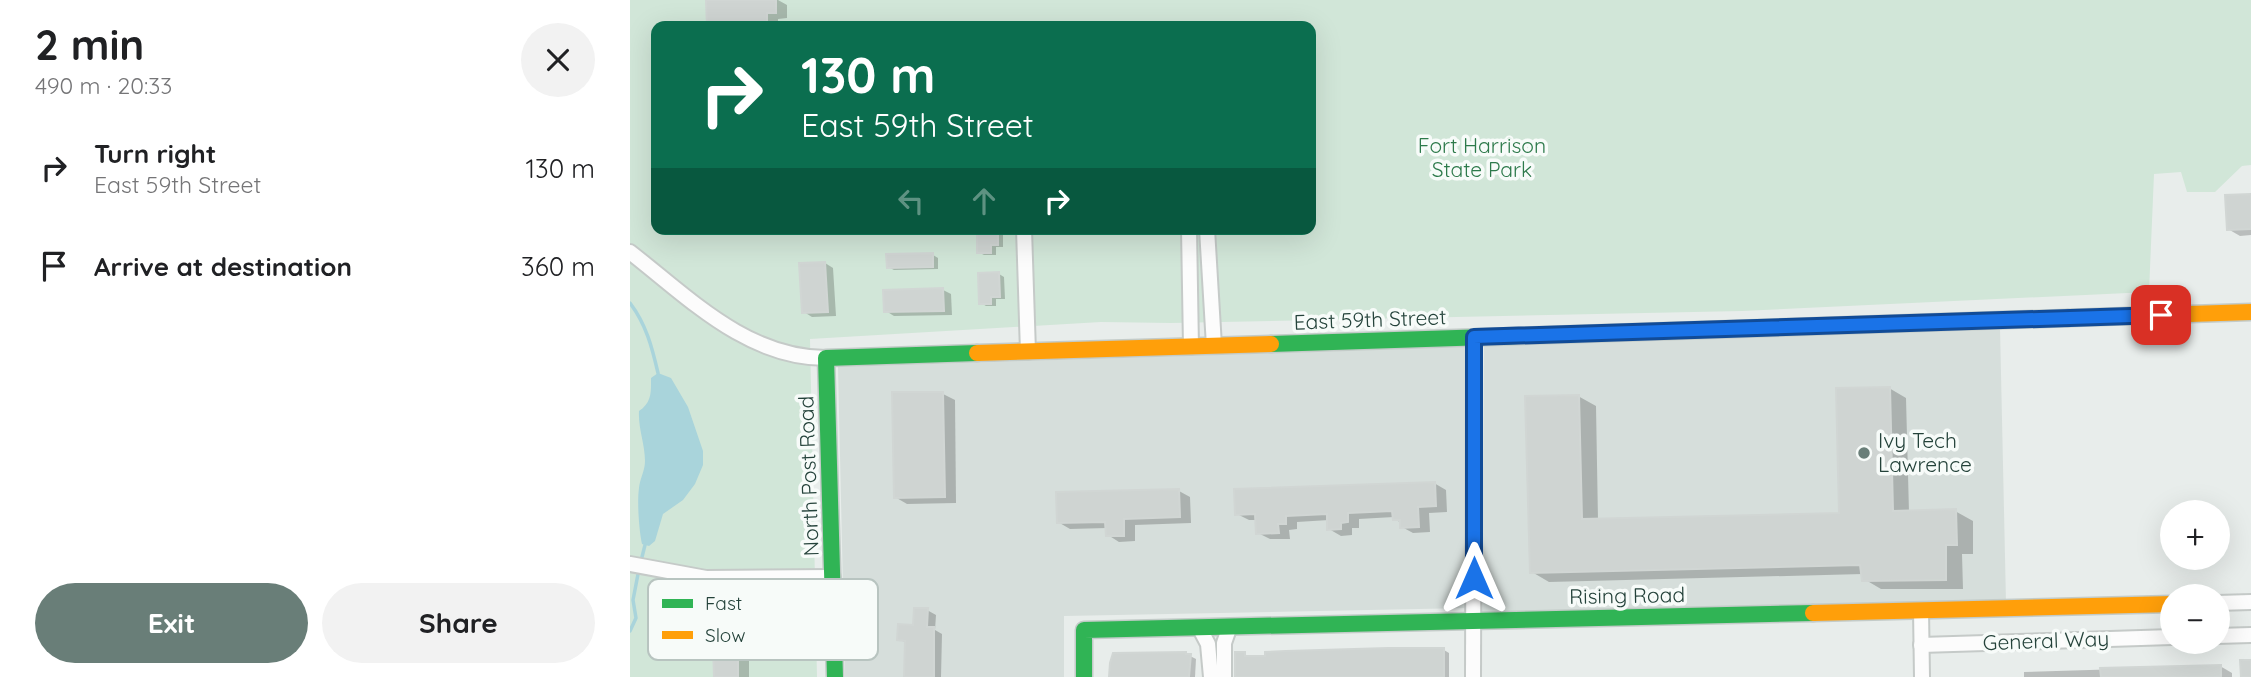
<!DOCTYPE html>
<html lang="en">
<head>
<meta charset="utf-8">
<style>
	body { margin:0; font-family:Quicksand,sans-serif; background:#f2f2f2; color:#202124; height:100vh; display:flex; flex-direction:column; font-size:26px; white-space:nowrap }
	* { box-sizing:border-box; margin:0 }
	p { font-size:23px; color:#757577 }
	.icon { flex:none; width:38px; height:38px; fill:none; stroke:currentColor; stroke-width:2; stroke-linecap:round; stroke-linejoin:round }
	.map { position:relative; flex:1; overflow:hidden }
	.panel { display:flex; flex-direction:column; background:#fff; width:630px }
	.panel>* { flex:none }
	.hud { position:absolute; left:21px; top:21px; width:665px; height:214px; border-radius:14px; box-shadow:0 7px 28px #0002; background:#0b6e4f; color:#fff; overflow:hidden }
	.fabs { position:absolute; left:1530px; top:500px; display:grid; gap:14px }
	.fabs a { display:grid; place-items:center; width:70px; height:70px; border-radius:50%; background:#fff; box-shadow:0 7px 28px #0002; font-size:35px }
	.pin { position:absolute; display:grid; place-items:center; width:60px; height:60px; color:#fff; margin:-30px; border-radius:14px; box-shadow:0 4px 10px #0006 }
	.me { position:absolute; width:77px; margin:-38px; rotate:0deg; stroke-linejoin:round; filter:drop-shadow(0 0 5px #0008) }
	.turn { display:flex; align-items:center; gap:24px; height:147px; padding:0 35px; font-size:32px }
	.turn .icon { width:91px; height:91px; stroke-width:2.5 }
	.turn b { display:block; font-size:49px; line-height:60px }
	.lanes { display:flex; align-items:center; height:66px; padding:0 35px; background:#0003; justify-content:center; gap:35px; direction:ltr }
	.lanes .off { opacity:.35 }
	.round { display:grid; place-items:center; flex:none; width:74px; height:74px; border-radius:37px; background:#f2f2f2 }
	.summary { display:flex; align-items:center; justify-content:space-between; height:119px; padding:0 35px }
	h1 { font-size:42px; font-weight:800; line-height:52px }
	.cta { display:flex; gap:14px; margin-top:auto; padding:14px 35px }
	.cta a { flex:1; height:80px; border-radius:42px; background:#697e78; color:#fff; font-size:28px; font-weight:800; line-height:80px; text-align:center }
	.cta a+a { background:#f2f2f2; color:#202124 }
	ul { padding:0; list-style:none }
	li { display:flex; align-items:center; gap:21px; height:98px; padding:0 35px }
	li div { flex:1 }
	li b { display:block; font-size:26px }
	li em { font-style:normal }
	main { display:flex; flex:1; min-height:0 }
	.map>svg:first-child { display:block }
</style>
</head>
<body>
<main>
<section class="panel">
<div class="summary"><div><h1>2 min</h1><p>490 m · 20:33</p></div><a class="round"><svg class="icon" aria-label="close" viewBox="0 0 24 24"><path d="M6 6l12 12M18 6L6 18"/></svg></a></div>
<ul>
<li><svg class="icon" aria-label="right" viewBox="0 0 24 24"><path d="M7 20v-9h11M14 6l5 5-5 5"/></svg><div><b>Turn right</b><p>East 59th Street</p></div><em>130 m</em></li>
<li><svg class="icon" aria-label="arrive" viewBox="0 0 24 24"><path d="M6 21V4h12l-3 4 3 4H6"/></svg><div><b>Arrive at destination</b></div><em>360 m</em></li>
</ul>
<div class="cta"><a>Exit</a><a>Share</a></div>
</section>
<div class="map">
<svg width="1621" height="677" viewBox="0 0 1621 677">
	<rect width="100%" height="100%" fill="#e8edeb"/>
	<!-- built -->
	<g fill="#d6dedb">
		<path d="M 1370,328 L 1376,602 L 852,614 L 854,345 Z"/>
		<path d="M 836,347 L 838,608 L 434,616 L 434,677 L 215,677 L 208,367 Z"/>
	</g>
	<!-- green -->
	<path fill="#d1e6d8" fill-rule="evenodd" d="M 0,0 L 1621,0 L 1621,165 L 1612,166 L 1585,192 L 1557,192 L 1551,172 L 1524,174 L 1519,292 L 1112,311 L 541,323 L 471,322 L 180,339 L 187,677 L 0,677 ZM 26,26 L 681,26 L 681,229 L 26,229 Z"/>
	<!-- water -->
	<path fill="#a9d4db" d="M 28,373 L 41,378 L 58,407 L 73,451 L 73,465 L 65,484 L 53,500 L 33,514 L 25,541 L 19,546 L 12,544 C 9,530 7,502 9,488 C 10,478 15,471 15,461 C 15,444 8,428 9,411 C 22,402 21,392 21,378 Z"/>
	<!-- shadow -->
	<g fill="#0003">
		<path d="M 78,0 L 148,0 L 157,5 L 157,18 L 148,19 L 148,26 L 79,26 Z"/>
		<path d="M 1621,196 L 1621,235 L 1610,236 L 1598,229 Z"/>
		<path d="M 349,229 L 373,229 L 373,247 L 366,247 L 366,255 L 354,255 L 348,252 Z"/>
		<path d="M 303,255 L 308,258 L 308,269 L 264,270 L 258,267 Z"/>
		<path d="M 195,263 L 203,268 L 206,316 L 182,317 L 174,312 Z"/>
		<path d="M 369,274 L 374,277 L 375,299 L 366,299 L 366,306 L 356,306 L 351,303 Z"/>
		<path d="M 313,290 L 321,294 L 322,315 L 264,316 L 256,311 Z"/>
		<path d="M 1259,388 L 1276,398 L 1279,512 L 1325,511 L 1343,521 L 1343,554 L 1332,554 L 1333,589 L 1251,589 L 1234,579 L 1233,574 L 919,582 L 902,572 L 948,396 L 966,406 L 968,520 L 1210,514 Z"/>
		<path d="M 313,394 L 325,400 L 326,503 L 277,504 L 265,497 Z"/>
		<path d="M 804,483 L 816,490 L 817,512 L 799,513 L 800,532 L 783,533 L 772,527 L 772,523 L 764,519 L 764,517 L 729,519 L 729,528 L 722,528 L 722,535 L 711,536 L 699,529 L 699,520 L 667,522 L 667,529 L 659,530 L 660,539 L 640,539 L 628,533 L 627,520 L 619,520 L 607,514 Z"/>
		<path d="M 549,491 L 560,497 L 561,523 L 505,525 L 505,541 L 489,542 L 478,535 L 477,528 L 440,529 L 428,522 Z"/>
		<path d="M 297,610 L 306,615 L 305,630 L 312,634 L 311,677 L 275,677 L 277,643 L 269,639 L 284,627 Z"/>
		<path d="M 107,647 L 119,653 L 119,677 L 85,677 Z"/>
		<path d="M 814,650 L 819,653 L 819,677 L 607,677 L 615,654 L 620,658 Z"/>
		<path d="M 556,654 L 566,659 L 565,677 L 481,677 Z"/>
		<path d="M 1590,666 L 1602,673 L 1602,677 L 1394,677 L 1394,672 Z"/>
	</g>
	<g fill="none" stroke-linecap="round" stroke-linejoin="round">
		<!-- stream -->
		<g stroke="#a9d4db" stroke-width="3.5">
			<path d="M 0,303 C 16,324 22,347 28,373"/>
			<path d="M 11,561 L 15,545"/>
			<path d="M 0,631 L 6,618 L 3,600 L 9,569"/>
		</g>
	</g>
	<!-- building -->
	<g fill="#cfd4d2" stroke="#d1d6d4" stroke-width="2">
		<path d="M 76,0 L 146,0 L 146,13 L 137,13 L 137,26 L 77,26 Z"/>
		<path d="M 1621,194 L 1621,229 L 1597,230 L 1595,195 Z"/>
		<path d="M 347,229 L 368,229 L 368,245 L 361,245 L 361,253 L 347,253 Z"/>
		<path d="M 303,253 L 303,267 L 257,268 L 256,254 Z"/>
		<path d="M 195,262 L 198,312 L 172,313 L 169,263 Z"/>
		<path d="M 369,272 L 370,297 L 361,297 L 361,304 L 349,304 L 348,273 Z"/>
		<path d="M 313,288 L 314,311 L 254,312 L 253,290 Z"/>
		<path d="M 1260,387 L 1263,511 L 1326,509 L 1327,545 L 1316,545 L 1316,580 L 1232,581 L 1230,565 L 900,573 L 895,396 L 949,395 L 952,519 L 1209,513 L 1206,388 Z"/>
		<path d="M 262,392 L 313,392 L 315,497 L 264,498 Z"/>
		<path d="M 805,482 L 806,506 L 788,507 L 789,527 L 770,528 L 770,520 L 763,520 L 762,511 L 718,513 L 718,522 L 711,523 L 711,529 L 697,530 L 697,514 L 656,516 L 656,524 L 648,524 L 649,533 L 626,534 L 625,514 L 605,515 L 604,489 Z"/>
		<path d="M 549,489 L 550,517 L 494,519 L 494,536 L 476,536 L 475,522 L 427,523 L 426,492 Z"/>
		<path d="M 284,608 L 298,608 L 297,627 L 304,627 L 304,677 L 274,677 L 275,641 L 267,640 L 268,624 L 283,625 Z"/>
		<path d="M 83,645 L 108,645 L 108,677 L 84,677 Z"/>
		<path d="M 758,648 L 814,648 L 814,677 L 605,677 L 605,652 L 615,652 L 615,656 L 635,656 L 635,652 L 656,651 Z"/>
		<path d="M 556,652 L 556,654 L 561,654 L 559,677 L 479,677 L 480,663 L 483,653 Z"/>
		<path d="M 1610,660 L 1621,660 L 1621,677 L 1611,677 Z"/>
		<path d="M 1591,665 L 1591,677 L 1471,677 L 1470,668 Z"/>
	</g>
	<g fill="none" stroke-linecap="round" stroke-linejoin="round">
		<defs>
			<g id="street">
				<path d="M 394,229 L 398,352"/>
				<path d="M 559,229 L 561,347"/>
				<path d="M 577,229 L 584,346"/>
				<path d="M 0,252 C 59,298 117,358 196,358"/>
				<path d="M 0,564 L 76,578 L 203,577"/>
				<path d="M 1587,603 L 1621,602"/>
				<path d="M 1291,610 L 1292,677"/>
				<path d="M 569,627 L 578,644 L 581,677"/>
				<path d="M 1587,636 L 1621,635"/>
				<path d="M 1291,645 L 1542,637"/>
				<path d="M 594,677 L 594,643 L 600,626"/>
				<path d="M 843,677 L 844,337"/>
			</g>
			<g id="fast">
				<path d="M 641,344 L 1438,318"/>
				<path d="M 205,677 L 196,358 L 347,353"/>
				<path d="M 454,677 L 454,630 L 1183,613"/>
			</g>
			<g id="slow">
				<path d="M 1438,318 L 1621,312"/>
				<path d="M 347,353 L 641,344"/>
				<path d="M 1183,613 L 1542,604"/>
			</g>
		</defs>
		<!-- street casing -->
		<use href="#street" stroke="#c5cac8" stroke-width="18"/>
		<!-- fast casing -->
		<use href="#fast" stroke="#c3cbc8" stroke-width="19"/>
		<!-- slow casing -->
		<use href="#slow" stroke="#c3cbc8" stroke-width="19"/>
		<!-- street -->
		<use href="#street" stroke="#fcfcfc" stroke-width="14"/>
		<!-- fast -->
		<use href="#fast" stroke="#30b455" stroke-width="16"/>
		<!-- slow -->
		<use href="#slow" stroke="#ff9f0a" stroke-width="16"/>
	</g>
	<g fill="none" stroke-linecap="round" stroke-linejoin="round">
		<defs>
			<path id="route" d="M 844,578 L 844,337 L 1531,315"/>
		</defs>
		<!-- route casing -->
		<use href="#route" stroke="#114b97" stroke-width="18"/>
		<!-- route -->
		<use href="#route" stroke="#1a73e8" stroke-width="12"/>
	</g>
	<!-- markers -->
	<circle fill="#697e78" stroke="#f7fbf9" stroke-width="2.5" cx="1234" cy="453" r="7"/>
	<g text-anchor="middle" stroke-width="7" stroke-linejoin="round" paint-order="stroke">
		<!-- park labels -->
		<g font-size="21" fill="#2d7a4b" stroke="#f7fbf9">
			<text x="852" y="153">Fort Harrison<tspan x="852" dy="24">State Park</tspan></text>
		</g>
		<!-- street labels -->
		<g font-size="21" fill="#24423a" stroke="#f7fbf9">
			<text transform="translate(740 320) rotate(-2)" y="7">East 59th Street</text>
			<text transform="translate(179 476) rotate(-92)" y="7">North Post Road</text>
			<text transform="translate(997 596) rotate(-1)" y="7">Rising Road</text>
			<text transform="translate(1416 641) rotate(-2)" y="7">General Way</text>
		</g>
		<!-- poi labels -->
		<g font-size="21" fill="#24423a" stroke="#f7fbf9" text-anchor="start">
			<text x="1248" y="448">Ivy Tech<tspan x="1248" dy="24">Lawrence</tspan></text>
		</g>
	</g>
	<!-- legend -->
	<rect x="18" y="579" width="230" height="81" rx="10" fill="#f7fbf9" stroke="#b8c4c0" stroke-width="2"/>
	<rect x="32" y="599" width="31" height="9" fill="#30b455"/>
	<rect x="32" y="631" width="31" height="8" fill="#ff9f0a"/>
	<g font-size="19" fill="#24423a">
		<text x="75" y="610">Fast</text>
		<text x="75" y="642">Slow</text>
	</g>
</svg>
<div class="fabs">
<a>+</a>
<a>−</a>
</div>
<div class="pin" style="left:1531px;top:315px;background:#d93025"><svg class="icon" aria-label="arrive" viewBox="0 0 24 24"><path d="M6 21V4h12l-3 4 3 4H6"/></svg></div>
<svg class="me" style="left:844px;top:578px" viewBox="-20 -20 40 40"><path d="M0-17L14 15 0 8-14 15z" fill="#1a73e8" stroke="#fff" stroke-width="4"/></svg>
<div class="hud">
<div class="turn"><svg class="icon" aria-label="right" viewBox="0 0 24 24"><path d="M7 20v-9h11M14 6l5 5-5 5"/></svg><div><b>130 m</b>East 59th Street</div></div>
<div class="lanes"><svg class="icon off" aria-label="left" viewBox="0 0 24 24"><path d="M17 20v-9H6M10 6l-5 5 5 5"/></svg><svg class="icon off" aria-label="ahead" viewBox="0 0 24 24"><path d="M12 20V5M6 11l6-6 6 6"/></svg><svg class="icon" aria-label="right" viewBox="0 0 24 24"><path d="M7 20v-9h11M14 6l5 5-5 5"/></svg></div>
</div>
</div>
</main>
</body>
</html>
